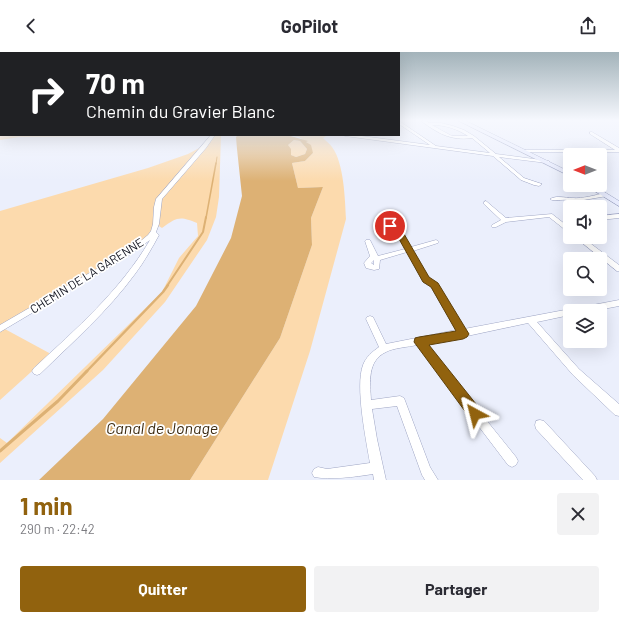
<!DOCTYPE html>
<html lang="fr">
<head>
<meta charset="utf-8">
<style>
	body { margin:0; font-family:Barlow,sans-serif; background:#f2f2f3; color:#2b2b33; height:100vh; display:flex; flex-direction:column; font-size:15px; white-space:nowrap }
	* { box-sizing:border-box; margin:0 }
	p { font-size:13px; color:#7c7c81 }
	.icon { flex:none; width:22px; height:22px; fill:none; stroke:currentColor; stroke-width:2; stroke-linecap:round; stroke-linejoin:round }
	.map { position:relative; height:428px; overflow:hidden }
	.side { display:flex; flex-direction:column; background:#fff; flex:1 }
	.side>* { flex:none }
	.banner { position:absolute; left:0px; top:0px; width:400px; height:84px; box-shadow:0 4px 16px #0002; background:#202124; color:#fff; overflow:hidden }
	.needle { width:26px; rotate:270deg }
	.buttons { position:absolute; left:563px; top:96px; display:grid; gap:8px }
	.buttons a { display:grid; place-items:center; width:44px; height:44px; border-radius:4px; background:#fff; box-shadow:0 4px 16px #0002; font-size:20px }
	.pin { position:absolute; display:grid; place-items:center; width:34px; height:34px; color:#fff; margin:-17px; border:2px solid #fff; border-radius:50%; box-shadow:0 1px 4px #0007 }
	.me { position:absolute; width:44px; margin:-22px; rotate:322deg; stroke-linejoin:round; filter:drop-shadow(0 0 3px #0008) }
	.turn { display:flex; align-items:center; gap:14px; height:84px; padding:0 20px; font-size:18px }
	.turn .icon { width:52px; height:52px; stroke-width:2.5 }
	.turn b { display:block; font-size:28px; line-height:34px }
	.round { display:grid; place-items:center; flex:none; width:42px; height:42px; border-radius:4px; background:#f2f2f3 }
	.head { display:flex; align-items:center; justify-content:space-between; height:68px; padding:0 20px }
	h1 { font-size:24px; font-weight:700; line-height:30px; color:#91620e }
	.action { display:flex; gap:8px; margin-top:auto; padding:8px 20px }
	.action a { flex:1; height:46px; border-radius:4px; background:#91620e; color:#fff; font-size:16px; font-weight:700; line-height:46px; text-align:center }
	.action a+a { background:#f2f2f3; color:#2b2b33 }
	header { display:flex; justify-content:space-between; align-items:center; height:52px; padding:0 20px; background:#fff; font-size:18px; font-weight:700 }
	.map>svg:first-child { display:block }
</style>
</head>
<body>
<header><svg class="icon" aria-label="back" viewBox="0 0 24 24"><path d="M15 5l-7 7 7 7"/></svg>GoPilot<svg class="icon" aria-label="share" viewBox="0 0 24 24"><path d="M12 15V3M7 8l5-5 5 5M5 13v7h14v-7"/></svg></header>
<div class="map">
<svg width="619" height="428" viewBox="0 0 619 428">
	<rect width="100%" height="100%" fill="#ebeffc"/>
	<!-- green -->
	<g fill="#fcdaad">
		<path d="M 0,69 L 1,83 L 196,83 L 19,85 L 0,88 Z"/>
		<path d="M 211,83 L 221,83 L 219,145 L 216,165 L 207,188 L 165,250 L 103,318 L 0,411 L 0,386 L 7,391 L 162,240 L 179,206 L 198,184 L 197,171 C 180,164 177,165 162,176 L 159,174 L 151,184 L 3,276 L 51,302 L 0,348 L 0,159 L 148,116 L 188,102 L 203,94 Z"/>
		<path d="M 287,83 L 328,83 L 323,86 C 326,89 330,92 332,95 C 344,111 345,147 346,167 L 310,299 L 268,428 L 190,428 L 280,286 L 312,193 L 311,166 L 323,135 L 298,136 L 292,111 L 305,109 L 313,101 L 306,90 L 299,85 Z"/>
		<path d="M 294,88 L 300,89 L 307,97 L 305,102 L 296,105 L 291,103 L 288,93 Z"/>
	</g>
	<!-- water -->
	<path fill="#ddb174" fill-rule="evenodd" d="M 238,83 L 287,83 L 308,89 L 306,90 L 311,93 L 313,101 L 305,109 L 292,111 L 298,136 L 323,135 L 311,166 L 312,193 L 280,286 L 190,428 L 39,428 L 103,367 L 196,254 L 231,186 L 242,144 L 237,97 L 236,85 ZM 294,88 L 300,89 L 307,97 L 305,102 L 296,105 L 291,103 L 291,97 L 288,93 Z"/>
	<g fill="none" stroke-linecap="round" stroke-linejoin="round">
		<!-- stream-far4 -->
		<path stroke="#ddb174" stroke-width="1" d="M 216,112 L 217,105"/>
		<!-- stream-far3 -->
		<path stroke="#ddb174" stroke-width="1.5" d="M 206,166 L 216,111"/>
		<!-- stream-far2 -->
		<path stroke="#ddb174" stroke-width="2" d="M 167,234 L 203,180 L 206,165"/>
		<!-- stream-far1 -->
		<path stroke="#ddb174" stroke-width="2.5" d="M 86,320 L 163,240 L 168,233"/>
		<!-- stream -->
		<path stroke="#ddb174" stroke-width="3" d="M 0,399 L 58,349 L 87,319"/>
		<defs>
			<g id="minor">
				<path d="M 399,69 L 436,94 L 490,101 L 472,86 C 450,89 438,81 421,69 L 426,69 L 429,71 L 441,71 L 453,74 L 464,78 L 474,84 L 496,102 L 549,109 L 549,111 L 547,111 L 499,105 L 524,126 L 542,132 L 539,134 L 534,133 L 521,128 L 493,104 L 345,84 L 343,83 L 354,83 L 430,93 L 399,72 ZM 432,73 C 446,73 457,77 468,84 L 452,84 Z"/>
				<path d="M 590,80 L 592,80 L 619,96 L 619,100 L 525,100 L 523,99 L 525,98 L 615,98 L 590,82 Z"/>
				<path d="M 211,83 L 215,83 L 206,96 L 162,147 L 159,172 L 156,180 L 159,183 C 152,196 144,210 135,222 C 108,259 73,290 40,322 L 37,323 L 34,322 L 32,319 L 34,316 C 76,277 120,239 150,188 L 128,204 L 0,280 L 0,273 L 124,201 L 137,192 L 148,183 L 151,179 L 153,172 L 154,155 L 156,147 Z"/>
				<path d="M 605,141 L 607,142 L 607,144 L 578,149 L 586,155 C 576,155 575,150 567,148 C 561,147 555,150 550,147 C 557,143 565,146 572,146 C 583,147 595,143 605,141 Z"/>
				<path d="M 486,149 L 506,166 L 552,162 L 570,176 L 570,181 L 568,180 L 549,165 L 506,170 L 496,175 L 492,175 L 491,174 L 492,173 L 501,168 L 484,152 L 484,150 Z"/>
				<path d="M 619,162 L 619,166 L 600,168 L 600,164 Z"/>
				<path d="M 390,173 L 399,175 L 411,195 L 436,188 L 438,189 L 439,190 L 438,191 L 413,199 L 429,226 L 437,231 L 464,277 L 570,257 L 573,259 L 574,257 L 577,256 L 619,248 L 619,254 L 593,259 L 570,259 L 570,263 L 537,270 L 579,317 L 619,352 L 619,364 L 615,363 L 573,323 L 528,271 L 467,284 L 463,286 L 461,285 L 425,292 L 516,405 L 518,409 L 516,413 L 512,415 L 508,413 L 417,293 C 408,295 393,296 386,300 C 367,309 370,330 371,348 L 400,344 L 404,346 L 430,415 L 438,428 L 425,428 L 422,423 L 397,354 L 372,357 L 377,387 L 386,428 L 374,428 L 373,422 C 355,425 330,428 314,425 L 312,421 L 314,417 L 318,415 L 327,417 L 370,411 C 366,388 355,334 363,313 C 366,305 372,300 379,295 L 366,267 L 367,265 L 370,264 L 373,265 L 386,292 L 456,278 L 431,235 L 423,230 L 407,200 L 380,208 L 379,217 L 374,218 L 366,216 L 364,211 L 370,204 L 365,189 L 366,188 L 370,188 L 378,204 L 405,197 L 396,180 L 392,181 L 383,177 L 385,174 ZM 374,208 L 374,213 L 371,211 Z"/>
				<path d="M 575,185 L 582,185 L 619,213 L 619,219 L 617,219 Z"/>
				<path d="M 540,368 L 544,369 L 595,424 L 597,428 L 583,428 L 536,377 L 535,373 L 536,369 Z"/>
			</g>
			<g id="secondary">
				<path d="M 459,69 L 466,69 L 570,120 L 570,124 Z"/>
				<path d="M 585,133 L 593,133 L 619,149 L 619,154 Z"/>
			</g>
		</defs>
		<!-- minor casing -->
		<use href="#minor" stroke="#9ea5c4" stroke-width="1"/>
		<!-- secondary casing -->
		<use href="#secondary" stroke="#9ea5c4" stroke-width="1"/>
		<!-- minor -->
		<use href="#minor" fill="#fff" fill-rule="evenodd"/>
		<!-- secondary -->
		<use href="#secondary" fill="#e8ecfe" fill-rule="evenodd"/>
	</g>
	<!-- sky -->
	<linearGradient id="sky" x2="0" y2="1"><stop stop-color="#a3b3ba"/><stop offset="0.53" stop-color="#f6f8fe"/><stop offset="1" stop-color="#f6f8fe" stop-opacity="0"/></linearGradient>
	<rect width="619" height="129" fill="url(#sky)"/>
	<!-- route -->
	<path fill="#91620e" stroke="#5e4009" d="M 387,172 L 390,172 L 400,175 L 429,225 L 438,231 L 469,282 L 467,285 L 463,287 L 429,293 L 480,357 L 482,362 L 480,366 L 475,368 L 470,366 L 414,290 L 415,286 L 419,285 L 456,279 L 431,235 L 423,230 L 394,178 L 387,176 Z"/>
	<g text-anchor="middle" stroke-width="3.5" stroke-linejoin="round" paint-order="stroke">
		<!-- street labels -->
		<g font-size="12" fill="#10121e" stroke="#fff">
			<text transform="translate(87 224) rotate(-32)" y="4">CHEMIN DE LA GARENNE</text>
		</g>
		<!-- near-water labels -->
		<g font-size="16" font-style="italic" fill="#3c2a0f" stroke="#fff">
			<text x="162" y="382">Canal de Jonage</text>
		</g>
	</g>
</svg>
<div class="buttons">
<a><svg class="needle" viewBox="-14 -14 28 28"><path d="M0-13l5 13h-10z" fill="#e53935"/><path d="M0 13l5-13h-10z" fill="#7c7c81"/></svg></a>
<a><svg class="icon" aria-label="sound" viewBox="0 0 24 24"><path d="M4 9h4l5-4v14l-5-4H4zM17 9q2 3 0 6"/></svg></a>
<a><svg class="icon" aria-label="search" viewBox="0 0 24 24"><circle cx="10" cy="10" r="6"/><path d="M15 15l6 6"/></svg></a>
<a><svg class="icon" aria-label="layers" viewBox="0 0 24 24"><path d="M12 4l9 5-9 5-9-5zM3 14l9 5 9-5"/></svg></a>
</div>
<div class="pin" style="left:390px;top:174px;background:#d93025"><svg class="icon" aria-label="arrive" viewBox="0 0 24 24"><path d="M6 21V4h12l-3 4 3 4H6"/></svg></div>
<svg class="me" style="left:475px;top:362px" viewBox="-20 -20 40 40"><path d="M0-17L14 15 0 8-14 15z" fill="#91620e" stroke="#fff" stroke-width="4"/></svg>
<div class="banner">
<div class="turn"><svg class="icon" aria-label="right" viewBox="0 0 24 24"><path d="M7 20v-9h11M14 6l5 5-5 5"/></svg><div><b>70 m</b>Chemin du Gravier Blanc</div></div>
</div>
</div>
<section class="side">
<div class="head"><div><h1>1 min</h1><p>290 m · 22:42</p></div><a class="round"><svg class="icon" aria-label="close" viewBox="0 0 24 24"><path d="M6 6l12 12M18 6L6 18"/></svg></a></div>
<div class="action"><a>Quitter</a><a>Partager</a></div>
</section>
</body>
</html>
